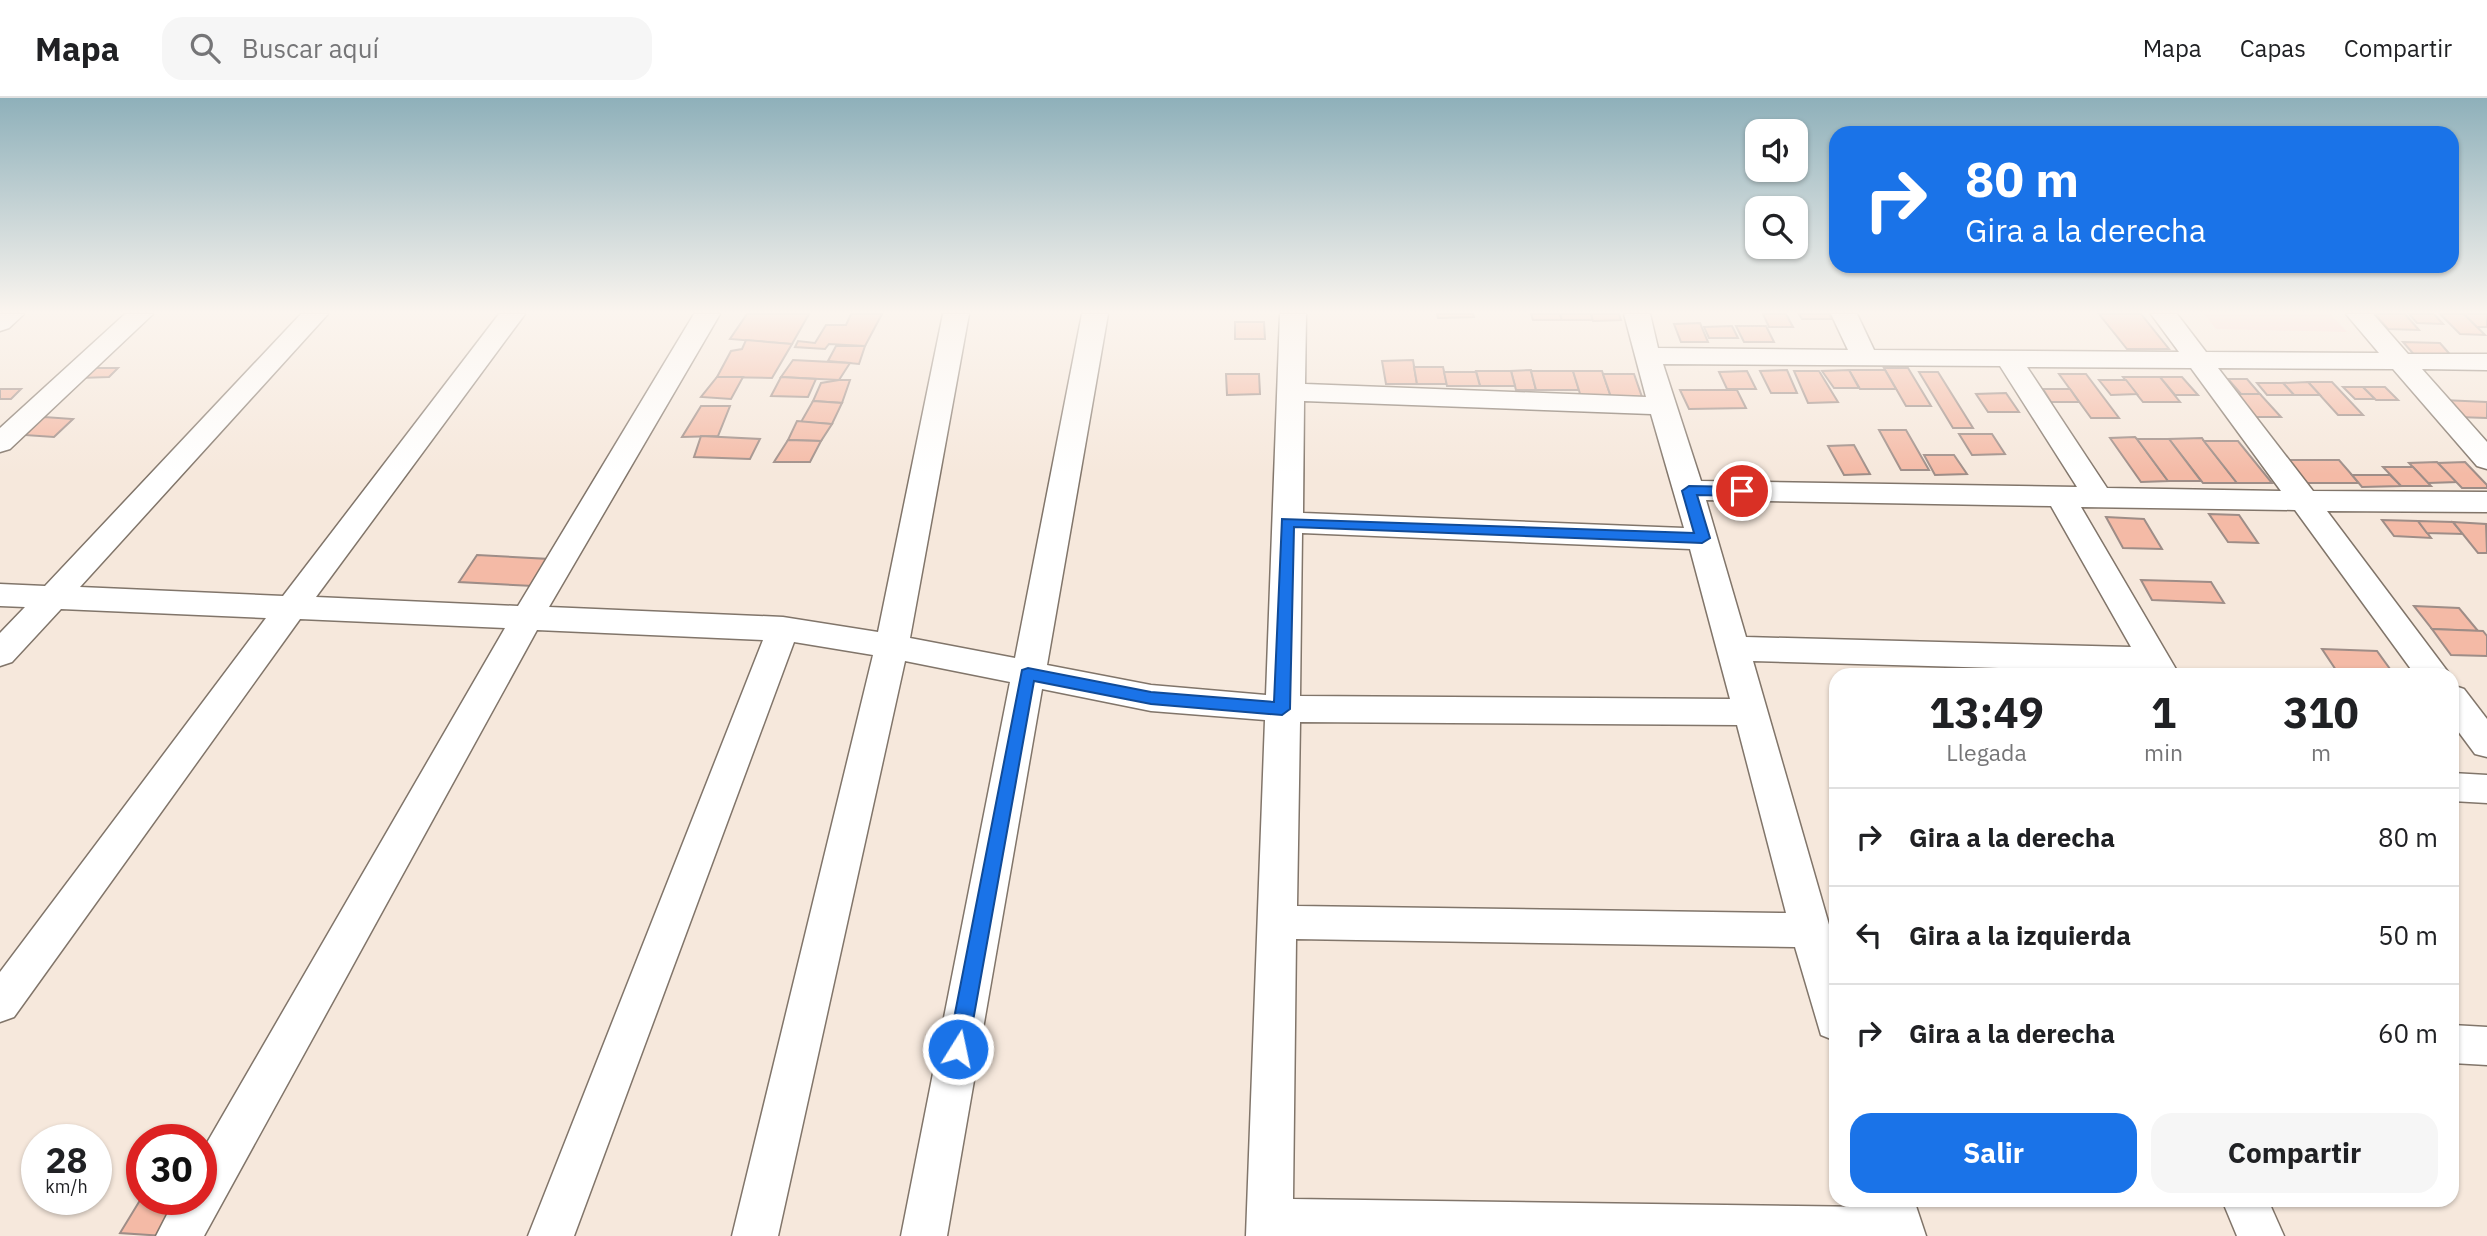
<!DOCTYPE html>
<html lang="es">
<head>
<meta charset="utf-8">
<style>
	body { margin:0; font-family:"IBM Plex Sans",sans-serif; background:#f6f6f6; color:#202124; height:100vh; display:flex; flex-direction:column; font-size:26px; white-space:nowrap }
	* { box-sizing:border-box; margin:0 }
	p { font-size:23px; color:#757577 }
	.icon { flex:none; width:38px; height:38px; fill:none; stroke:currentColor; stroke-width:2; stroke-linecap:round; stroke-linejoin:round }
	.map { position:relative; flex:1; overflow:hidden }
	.sheet { position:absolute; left:1829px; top:570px; width:630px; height:539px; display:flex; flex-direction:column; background:#fff; border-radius:21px; box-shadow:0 2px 5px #0004 }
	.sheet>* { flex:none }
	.guide { position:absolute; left:1829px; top:28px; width:630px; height:147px; border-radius:21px; box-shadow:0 2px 5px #0004; background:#1a73e8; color:#fff; overflow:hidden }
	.buttons { position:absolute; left:1745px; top:21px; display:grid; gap:14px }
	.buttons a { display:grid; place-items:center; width:63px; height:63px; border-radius:14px; background:#fff; box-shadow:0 2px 5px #0004; font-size:35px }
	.speed { position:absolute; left:21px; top:1026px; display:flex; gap:14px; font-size:35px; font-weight:700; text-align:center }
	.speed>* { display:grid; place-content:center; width:91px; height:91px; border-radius:50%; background:#fff; box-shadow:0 2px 5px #0004; line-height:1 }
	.speed small { font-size:18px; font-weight:400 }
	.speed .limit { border:10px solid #d22; background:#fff; color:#111 }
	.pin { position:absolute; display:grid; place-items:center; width:60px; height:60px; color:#fff; margin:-30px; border:4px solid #fff; border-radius:50%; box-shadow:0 2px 7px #0007 }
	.me { position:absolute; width:77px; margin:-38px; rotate:10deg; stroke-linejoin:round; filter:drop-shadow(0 0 5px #0008) }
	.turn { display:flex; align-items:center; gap:24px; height:147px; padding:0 21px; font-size:32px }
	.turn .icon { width:91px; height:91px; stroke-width:2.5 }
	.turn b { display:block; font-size:49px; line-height:60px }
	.eta { display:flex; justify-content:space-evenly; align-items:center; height:119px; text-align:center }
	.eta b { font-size:42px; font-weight:700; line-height:49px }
	.primary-button { display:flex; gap:14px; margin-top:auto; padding:14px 21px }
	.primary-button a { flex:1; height:80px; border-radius:21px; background:#1a73e8; color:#fff; font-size:28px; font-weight:700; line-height:80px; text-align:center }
	.primary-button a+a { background:#f6f6f6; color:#202124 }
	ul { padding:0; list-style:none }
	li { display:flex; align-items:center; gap:21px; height:98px; padding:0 21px; border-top:2px solid #e0e0e0 }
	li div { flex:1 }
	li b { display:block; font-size:26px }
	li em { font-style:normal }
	header { display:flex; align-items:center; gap:42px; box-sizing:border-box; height:98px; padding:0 35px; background:#fff; border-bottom:2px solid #e0e0e0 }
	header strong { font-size:33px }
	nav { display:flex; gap:38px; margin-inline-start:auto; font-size:24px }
	.search { width:490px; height:63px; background:#f6f6f6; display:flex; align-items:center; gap:18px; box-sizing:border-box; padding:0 24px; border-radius:21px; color:#757577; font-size:26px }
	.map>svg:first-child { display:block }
</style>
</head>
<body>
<header>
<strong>Mapa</strong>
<div class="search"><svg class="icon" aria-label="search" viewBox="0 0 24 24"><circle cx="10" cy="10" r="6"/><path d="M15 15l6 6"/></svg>Buscar aquí</div>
<nav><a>Mapa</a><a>Capas</a><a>Compartir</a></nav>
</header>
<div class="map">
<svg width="2487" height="1138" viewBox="0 0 2487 1138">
	<rect width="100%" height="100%" fill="#f6e8dc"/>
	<!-- green -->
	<path fill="#fccdce" d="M 2204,216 L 2330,216 L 2347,234 L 2216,231 Z"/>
	<!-- building -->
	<g fill="#f4baa6" stroke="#9e8d87" stroke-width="2">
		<path d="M 747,216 L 809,216 L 792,246 L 730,241 Z"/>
		<path d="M 851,216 L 882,216 L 865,248 L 829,246 L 825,251 L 795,249 L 798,243 L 815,245 L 826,227 L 846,227 Z"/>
		<path d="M 1437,216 L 1473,216 L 1474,219 L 1438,220 Z"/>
		<path d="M 1560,216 L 1562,222 L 1533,222 L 1531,216 Z"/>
		<path d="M 1560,216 L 1591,216 L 1593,222 L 1562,222 Z"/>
		<path d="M 1591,216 L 1619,216 L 1621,222 L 1593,223 Z"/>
		<path d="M 1763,216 L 1786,216 L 1793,229 L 1769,229 Z"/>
		<path d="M 1799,216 L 1829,216 L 1832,221 L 1802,221 Z"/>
		<path d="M 2099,216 L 2141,216 L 2169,251 L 2127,251 Z"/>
		<path d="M 2375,216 L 2405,216 L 2419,232 L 2388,231 Z"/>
		<path d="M 2409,216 L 2434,216 L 2443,226 L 2417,225 Z"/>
		<path d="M 2440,216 L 2464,216 L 2485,237 L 2460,236 Z"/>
		<path d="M 2464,216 L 2487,216 L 2487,229 L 2477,229 Z"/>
		<path d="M 1235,224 L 1264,224 L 1265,241 L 1235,241 Z"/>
		<path d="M 1700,225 L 1708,244 L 1681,244 L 1674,226 Z"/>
		<path d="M 1732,228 L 1738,240 L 1709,240 L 1704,229 Z"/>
		<path d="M 1736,228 L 1766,228 L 1774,244 L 1744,244 Z"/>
		<path d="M 746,242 L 792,246 L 772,280 L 717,279 L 731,253 L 742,251 Z"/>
		<path d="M 2403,244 L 2440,245 L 2454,261 L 2417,260 Z"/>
		<path d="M 836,248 L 865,248 L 859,266 L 828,263 Z"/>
		<path d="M 793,262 L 850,265 L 839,282 L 781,279 Z"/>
		<path d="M 1413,262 L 1417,286 L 1386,286 L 1382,263 Z"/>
		<path d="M 1414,269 L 1443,269 L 1447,286 L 1417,286 Z"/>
		<path d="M 91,270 L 118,270 L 109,279 L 81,280 Z"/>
		<path d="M 1884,270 L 1908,270 L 1931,308 L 1906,308 Z"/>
		<path d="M 1531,272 L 1536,292 L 1516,292 L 1511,273 Z"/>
		<path d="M 1787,272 L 1797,295 L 1771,295 L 1760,273 Z"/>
		<path d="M 1849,272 L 1885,272 L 1896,291 L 1860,291 Z"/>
		<path d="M 1849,272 L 1859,290 L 1834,290 L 1822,273 Z"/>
		<path d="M 1511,273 L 1515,288 L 1480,288 L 1476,273 Z"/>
		<path d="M 1531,273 L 1573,273 L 1579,292 L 1536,292 Z"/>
		<path d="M 1573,273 L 1602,273 L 1611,299 L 1581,299 Z"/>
		<path d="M 1747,273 L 1756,291 L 1727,291 L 1719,274 Z"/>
		<path d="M 1794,273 L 1819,273 L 1838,304 L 1808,305 Z"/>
		<path d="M 1444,274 L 1476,274 L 1480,288 L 1447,288 Z"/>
		<path d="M 1919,274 L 1938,274 L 1973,330 L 1953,330 Z"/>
		<path d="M 1226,276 L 1259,276 L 1260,296 L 1227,297 Z"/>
		<path d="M 1603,276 L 1634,276 L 1642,299 L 1611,299 Z"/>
		<path d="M 2059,276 L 2086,276 L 2119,320 L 2091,320 Z"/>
		<path d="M 717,279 L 743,279 L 731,301 L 701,299 Z"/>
		<path d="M 781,279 L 816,281 L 808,299 L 771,298 Z"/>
		<path d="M 2123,279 L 2160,279 L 2180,304 L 2143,304 Z"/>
		<path d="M 2160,279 L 2182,279 L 2198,297 L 2175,297 Z"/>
		<path d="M 2228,281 L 2247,281 L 2260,296 L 2241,296 Z"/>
		<path d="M 839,282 L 850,282 L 842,305 L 813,303 L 821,285 Z"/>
		<path d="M 2099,282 L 2126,282 L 2137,296 L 2111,297 Z"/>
		<path d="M 2308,284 L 2332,284 L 2363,317 L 2338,317 Z"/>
		<path d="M 2308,284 L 2320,297 L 2294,297 L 2283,285 Z"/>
		<path d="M 2257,285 L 2283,285 L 2294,297 L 2267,297 Z"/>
		<path d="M 2343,289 L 2363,289 L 2375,301 L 2355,301 Z"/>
		<path d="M 2363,289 L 2385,289 L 2398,302 L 2376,302 Z"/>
		<path d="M 0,291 L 21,291 L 11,301 L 0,301 Z"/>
		<path d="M 2043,291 L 2070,291 L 2079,304 L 2051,304 Z"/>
		<path d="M 1680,292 L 1737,292 L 1746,310 L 1689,311 Z"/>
		<path d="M 2006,295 L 2019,314 L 1988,314 L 1976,296 Z"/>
		<path d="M 2235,296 L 2260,296 L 2281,319 L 2255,319 Z"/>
		<path d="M 2443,302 L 2487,304 L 2487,320 L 2458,319 Z"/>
		<path d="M 813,303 L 842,305 L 832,326 L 801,324 Z"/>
		<path d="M 701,308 L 730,308 L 718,338 L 682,339 Z"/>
		<path d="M 44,319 L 73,321 L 54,339 L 24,337 Z"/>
		<path d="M 797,323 L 832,326 L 821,343 L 788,342 Z"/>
		<path d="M 1879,332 L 1906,332 L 1929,372 L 1901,372 Z"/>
		<path d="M 1959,336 L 1992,336 L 2005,356 L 1972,357 Z"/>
		<path d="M 701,338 L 760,341 L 750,361 L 694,359 Z"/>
		<path d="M 2135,339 L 2137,341 L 2168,383 L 2141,384 L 2110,340 Z"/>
		<path d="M 2202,340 L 2204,343 L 2237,385 L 2203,385 L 2169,341 Z"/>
		<path d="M 2137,341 L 2169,341 L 2201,383 L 2168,383 Z"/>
		<path d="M 788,342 L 821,343 L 810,364 L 774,364 Z"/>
		<path d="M 2204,343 L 2238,343 L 2272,385 L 2237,385 Z"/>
		<path d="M 1854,347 L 1870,376 L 1844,377 L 1828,348 Z"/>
		<path d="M 1924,357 L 1954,357 L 1967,376 L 1935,377 Z"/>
		<path d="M 2282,362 L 2339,362 L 2359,385 L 2302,385 Z"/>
		<path d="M 2437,364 L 2457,384 L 2428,385 L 2409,365 Z"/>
		<path d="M 2465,364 L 2487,387 L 2487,390 L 2462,390 L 2438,365 Z"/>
		<path d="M 2383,369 L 2413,369 L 2431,388 L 2401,388 Z"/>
		<path d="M 2352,377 L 2390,377 L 2401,388 L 2362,389 Z"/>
		<path d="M 2209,416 L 2239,417 L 2258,445 L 2228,444 Z"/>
		<path d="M 2106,419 L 2144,421 L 2162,451 L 2123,450 Z"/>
		<path d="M 2382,422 L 2418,423 L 2431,440 L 2394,438 Z"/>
		<path d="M 2418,423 L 2453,424 L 2463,436 L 2427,435 Z"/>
		<path d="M 2453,424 L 2486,426 L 2487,455 L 2478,455 Z"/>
		<path d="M 477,457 L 549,461 L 533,488 L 459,484 Z"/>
		<path d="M 2141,482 L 2211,484 L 2224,505 L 2152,502 Z"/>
		<path d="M 2414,508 L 2459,510 L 2478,533 L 2432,531 Z"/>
		<path d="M 2432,531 L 2483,533 L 2487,538 L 2487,558 L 2451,557 Z"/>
		<path d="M 2322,551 L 2377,553 L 2395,578 L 2338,575 Z"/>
		<path d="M 142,1099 L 186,1101 L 164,1138 L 120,1135 Z"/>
	</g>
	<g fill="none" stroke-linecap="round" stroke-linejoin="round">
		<defs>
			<g id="minor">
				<path d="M 0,216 L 24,216 L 9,230 L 0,233 Z"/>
				<path d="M 125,216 L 153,216 L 10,351 L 0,354 L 0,330 Z"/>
				<path d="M 301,216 L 328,216 L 80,489 L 283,498 L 499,216 L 525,216 L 316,499 L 518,508 L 694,216 L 720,216 L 549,509 L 783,519 L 878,534 L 943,216 L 969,216 L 910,540 L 1015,560 L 1082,216 L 1108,216 L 1047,567 L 1151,587 L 1266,597 L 1280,216 L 1306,216 L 1305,286 L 1646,299 L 1624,216 L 1650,216 L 1658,250 L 1848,252 L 1831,216 L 1857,216 L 1874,252 L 2179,254 L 2151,216 L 2177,216 L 2206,254 L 2379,255 L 2346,216 L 2373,216 L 2408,256 L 2487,256 L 2487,272 L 2422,271 L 2487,344 L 2487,371 L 2477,368 L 2393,271 L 2218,270 L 2313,393 L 2487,394 L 2487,414 L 2327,413 L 2451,578 L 2416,578 L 2295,412 L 2081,409 L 2180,578 L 2147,578 L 2145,574 L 1753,563 L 1836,851 L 1836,943 L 1821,937 L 1795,849 L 1296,841 L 1293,1101 L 1871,1109 L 1869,1102 L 1914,1102 L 1926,1138 L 1246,1138 L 1265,622 L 1151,613 L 1042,591 L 947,1138 L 901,1138 L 1010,584 L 905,563 L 778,1138 L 732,1138 L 873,557 L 794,544 L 574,1138 L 528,1138 L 763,542 L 537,532 L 204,1138 L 156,1138 L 175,1101 L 201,1101 L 201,1055 L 505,530 L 300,521 L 14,919 L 0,924 L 0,874 L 266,520 L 61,511 L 12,564 L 0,568 L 0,535 L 25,509 L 0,508 L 0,486 L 45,488 ZM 1663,266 L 2000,268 L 2077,389 L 1701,383 ZM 2027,269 L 2191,270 L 2281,393 L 2107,390 ZM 1304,303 L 1651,316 L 1684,430 L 1303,415 ZM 1706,402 L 2051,408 L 2131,549 L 1746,539 ZM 1302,435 L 1690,451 L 1730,601 L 1300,598 ZM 1300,624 L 1737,627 L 1786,815 L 1297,808 Z"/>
				<path d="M 2452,587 L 2464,591 L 2487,621 L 2487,659 L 2475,656 L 2452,625 Z"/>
				<path d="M 2452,675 L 2487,677 L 2487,705 L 2452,703 Z"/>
				<path d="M 2452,927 L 2487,929 L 2487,967 L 2452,965 Z"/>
				<path d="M 2222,1102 L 2268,1102 L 2284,1138 L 2237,1138 Z"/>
			</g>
		</defs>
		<!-- minor casing -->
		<use href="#minor" stroke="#81756a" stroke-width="3"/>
		<!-- minor -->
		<use href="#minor" fill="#fff" fill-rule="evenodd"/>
	</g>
	<!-- sky -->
	<linearGradient id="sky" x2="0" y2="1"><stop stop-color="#8eb0ba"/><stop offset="0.57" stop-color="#fbf5ef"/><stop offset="1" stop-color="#fbf5ef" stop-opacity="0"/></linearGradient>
	<rect width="2487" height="376" fill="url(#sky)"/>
	<!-- route -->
	<path fill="#1a73e8" stroke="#114b97" stroke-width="2" d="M 1689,388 L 1742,389 L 1749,393 L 1742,398 L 1697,397 L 1710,440 L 1702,445 L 1294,429 L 1290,611 L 1282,617 L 1151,606 L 1034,583 L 968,951 L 965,957 L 958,960 L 951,957 L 948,951 L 1022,572 L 1028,570 L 1151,594 L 1274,604 L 1282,421 L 1694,435 L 1682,393 Z"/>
</svg>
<div class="buttons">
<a><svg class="icon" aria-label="sound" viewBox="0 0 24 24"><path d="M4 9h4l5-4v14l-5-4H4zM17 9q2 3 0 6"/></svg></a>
<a><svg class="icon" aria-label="search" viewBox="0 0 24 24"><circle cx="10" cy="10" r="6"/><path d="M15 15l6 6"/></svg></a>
</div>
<div class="speed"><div>28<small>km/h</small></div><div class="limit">30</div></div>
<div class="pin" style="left:1742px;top:393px;background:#d93025"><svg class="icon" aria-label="arrive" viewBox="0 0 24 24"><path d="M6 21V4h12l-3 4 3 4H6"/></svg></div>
<svg class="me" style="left:958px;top:951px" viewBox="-20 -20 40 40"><circle r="17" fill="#1a73e8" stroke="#fff" stroke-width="3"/><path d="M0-11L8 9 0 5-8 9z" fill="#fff"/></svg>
<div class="guide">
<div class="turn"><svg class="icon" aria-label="right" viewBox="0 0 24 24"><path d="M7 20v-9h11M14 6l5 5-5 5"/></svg><div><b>80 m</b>Gira a la derecha</div></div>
</div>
<section class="sheet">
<div class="eta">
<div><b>13:49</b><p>Llegada</p></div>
<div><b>1</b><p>min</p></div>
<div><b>310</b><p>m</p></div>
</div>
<ul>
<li><svg class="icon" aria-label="right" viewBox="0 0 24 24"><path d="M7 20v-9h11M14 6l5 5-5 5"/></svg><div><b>Gira a la derecha</b></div><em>80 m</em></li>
<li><svg class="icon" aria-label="left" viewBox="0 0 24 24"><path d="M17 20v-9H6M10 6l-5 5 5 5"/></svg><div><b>Gira a la izquierda</b></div><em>50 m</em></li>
<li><svg class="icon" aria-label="right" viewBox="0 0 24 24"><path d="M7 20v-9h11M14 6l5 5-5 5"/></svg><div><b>Gira a la derecha</b></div><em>60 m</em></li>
</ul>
<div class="primary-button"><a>Salir</a><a>Compartir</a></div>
</section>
</div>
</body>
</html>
